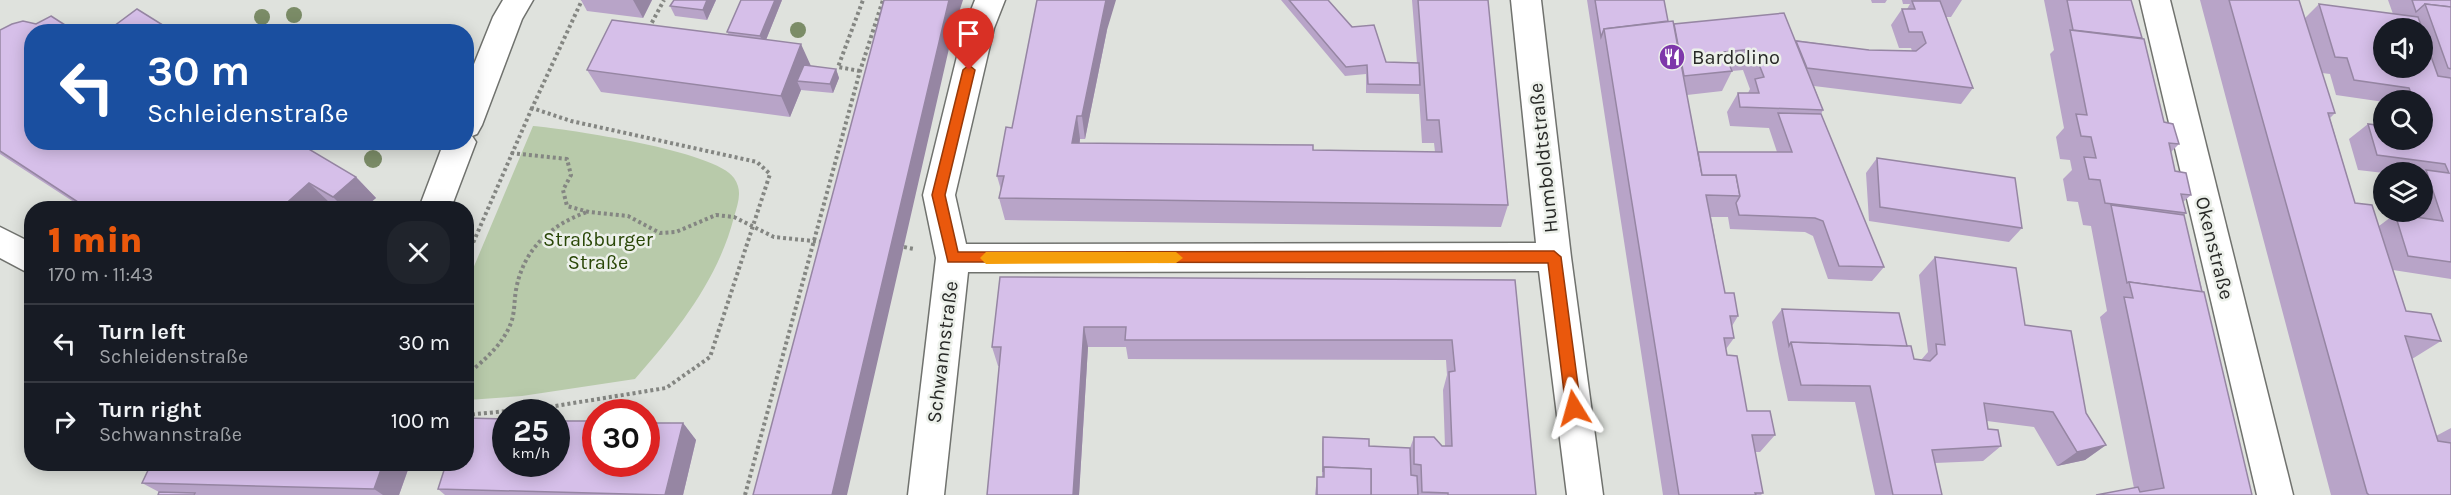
<!DOCTYPE html>
<html lang="en">
<head>
<meta charset="utf-8">
<style>
	body { margin:0; font-family:Karla,sans-serif; background:#20242c; color:#f1f3f6; height:100vh; display:flex; flex-direction:column; font-size:22px; white-space:nowrap }
	* { box-sizing:border-box; margin:0 }
	p { font-size:20px; color:#9ea1a6 }
	.icon { flex:none; width:33px; height:33px; fill:none; stroke:currentColor; stroke-width:2; stroke-linecap:round; stroke-linejoin:round }
	.map { position:relative; flex:1; overflow:hidden }
	.details { position:absolute; left:24px; top:201px; width:450px; height:270px; display:flex; flex-direction:column; background:#171b24; border-radius:24px; box-shadow:0 3px 15px #0003 }
	.details>* { flex:none }
	.guide { position:absolute; left:24px; top:24px; width:450px; height:126px; border-radius:24px; box-shadow:0 3px 15px #0003; background:#1a4fa0; color:#fff; overflow:hidden }
	.controls { position:absolute; left:2373px; top:18px; display:grid; gap:12px }
	.controls a { display:grid; place-items:center; width:60px; height:60px; border-radius:50%; background:#171b24; box-shadow:0 3px 15px #0003; font-size:30px }
	.speed { position:absolute; left:492px; top:399px; display:flex; gap:12px; font-size:30px; font-weight:700; text-align:center }
	.speed>* { display:grid; place-content:center; width:78px; height:78px; border-radius:50%; background:#171b24; box-shadow:0 3px 15px #0003; line-height:1 }
	.speed small { font-size:15px; font-weight:400 }
	.speed .limit { border:9px solid #d22; background:#fff; color:#111 }
	.pin { position:absolute; display:grid; place-items:center; width:51px; height:51px; color:#fff; margin:-62px -26px; border-radius:50% 50% 50% 0; rotate:-45deg; box-shadow:0 0 6px #0007 }
	.pin .icon { rotate:45deg }
	.me { position:absolute; width:66px; margin:-33px; rotate:352deg; stroke-linejoin:round; filter:drop-shadow(0 0 4px #0008) }
	.turn { display:flex; align-items:center; gap:21px; height:126px; padding:0 24px; font-size:27px }
	.turn .icon { width:78px; height:78px; stroke-width:2.5 }
	.turn b { display:block; font-size:42px; line-height:51px }
	.round { display:grid; place-items:center; flex:none; width:63px; height:63px; border-radius:24px; background:#20242c }
	.head { display:flex; align-items:center; justify-content:space-between; height:102px; padding:0 24px }
	h1 { font-size:36px; font-weight:800; line-height:45px; color:#ea580c }
	ul { padding:0; list-style:none }
	li { display:flex; align-items:center; gap:18px; height:78px; padding:0 24px; border-top:2px solid #363941 }
	li div { flex:1 }
	li b { display:block; font-size:22px }
	li em { font-style:normal }
	.map>svg:first-child { display:block }
</style>
</head>
<body>
<div class="map">
<svg width="2451" height="495" viewBox="0 0 2451 495">
	<rect width="100%" height="100%" fill="#dfe2dd"/>
	<!-- green -->
	<path fill="#b8caaa" d="M 533,126 C 567,129 717,151 734,178 C 743,191 738,203 734,217 C 718,280 677,331 635,379 L 522,396 L 468,400 L 467,283 Z"/>
	<g fill="none" stroke-linecap="round" stroke-linejoin="round">
		<defs>
			<g id="minor">
				<path d="M 503,0 L 533,0 L 522,19 L 482,125 L 477,134 L 472,136 L 476,142 L 451,208 L 419,208 L 444,142 L 466,142 L 466,84 L 493,17 Z"/>
				<path d="M 975,0 L 1005,0 L 994,28 L 955,195 L 966,244 L 1536,243 L 1511,0 L 1541,0 L 1571,257 L 1603,495 L 1567,495 L 1539,271 L 968,272 L 944,495 L 908,495 L 936,258 L 923,195 L 964,28 Z"/>
				<path d="M 2140,0 L 2170,0 L 2293,495 L 2257,495 Z"/>
				<path d="M 0,227 L 32,243 L 32,275 L 0,258 Z"/>
			</g>
		</defs>
		<!-- minor casing -->
		<use href="#minor" stroke="#70726e" stroke-width="3"/>
		<!-- path -->
		<g stroke="#848682" stroke-width="4" stroke-dasharray="3 3" stroke-linecap="butt">
			<path d="M 649,28 L 664,0"/>
			<path d="M 860,71 L 838,67 L 863,0"/>
			<path d="M 511,153 L 567,159 L 571,175 L 563,190 L 567,206 L 589,212 L 628,216 L 660,233 L 676,232 L 716,215 L 734,217 L 774,237 L 823,242"/>
			<path d="M 904,247 L 914,249"/>
			<path d="M 466,259 L 532,108"/>
			<path d="M 466,375 C 484,361 503,344 511,323 C 515,312 514,301 516,290 C 523,250 550,225 587,212"/>
			<path d="M 466,415 L 549,407 L 666,388 L 710,357 L 770,174 L 757,162 L 571,121 L 532,108 L 582,0"/>
			<path d="M 745,495 L 860,71 L 883,0"/>
		</g>
		<!-- minor -->
		<use href="#minor" fill="#fff" fill-rule="evenodd"/>
	</g>
	<!-- trees -->
	<g fill="#7b8c67">
		<circle cx="294" cy="15" r="8"/>
		<circle cx="262" cy="17" r="8"/>
		<circle cx="798" cy="30" r="8"/>
		<circle cx="373" cy="159" r="9"/>
	</g>
	<!-- wall -->
	<g fill="#b8a4c8" fill-rule="evenodd">
		<path d="M 581,0 L 652,0 L 643,18 L 587,11 Z"/>
		<path d="M 716,0 L 707,20 L 675,16 L 670,6 Z"/>
		<path d="M 782,0 L 766,40 L 810,66 L 836,69 L 839,78 L 833,93 L 801,90 L 790,117 L 601,92 L 587,70 L 729,35 L 727,32 Z"/>
		<path d="M 1281,0 L 1328,0 L 1386,62 L 1417,63 L 1412,0 L 1488,0 L 1508,205 L 1501,227 L 1005,220 L 999,198 L 1001,190 L 997,176 L 1012,128 L 1107,30 L 1085,139 L 1080,139 L 1080,143 L 1313,150 L 1435,152 L 1434,143 L 1422,143 L 1419,94 L 1366,93 L 1366,74 L 1345,76 Z"/>
		<path d="M 1587,0 L 1664,0 L 1668,21 L 1674,24 L 1869,50 L 1912,51 L 1911,48 L 1899,48 L 1891,25 L 1902,9 L 1907,9 L 1910,4 L 1903,4 L 1902,0 L 1962,0 L 1951,17 L 1946,17 L 1973,88 L 1961,104 L 1814,86 L 1823,110 L 1821,114 L 1884,267 L 1872,281 L 1828,279 L 1813,236 L 1805,232 L 1730,229 L 1728,217 L 1711,217 L 1725,293 L 1738,316 L 1732,326 L 1734,338 L 1726,349 L 1727,355 L 1747,411 L 1775,435 L 1760,452 L 1755,452 L 1763,493 L 1761,495 L 1663,495 ZM 1743,70 L 1750,89 L 1748,93 L 1738,93 L 1727,112 L 1730,126 L 1769,128 L 1777,152 L 1698,152 L 1687,95 L 1722,91 L 1732,71 Z"/>
		<path d="M 1871,0 L 1887,0 L 1885,3 L 1872,3 Z"/>
		<path d="M 2044,0 L 2131,0 L 2164,122 L 2179,144 L 2171,152 L 2175,171 L 2191,195 L 2183,202 L 2186,213 L 2184,215 L 2252,495 L 2096,495 L 2134,488 L 2100,317 L 2107,311 L 2091,226 L 2083,225 L 2078,202 L 2067,201 L 2063,179 L 2072,170 L 2070,160 L 2060,159 L 2056,137 L 2064,128 L 2050,54 L 2054,50 Z"/>
		<path d="M 2200,0 L 2299,0 L 2305,18 L 2319,4 L 2393,14 L 2388,0 L 2451,0 L 2451,279 L 2393,270 L 2406,311 L 2441,341 L 2412,359 L 2436,436 L 2451,428 L 2451,495 L 2331,495 ZM 2384,28 L 2422,28 L 2422,68 ZM 2322,73 L 2330,74 L 2336,95 L 2384,102 L 2384,100 L 2422,100 L 2422,140 L 2368,124 L 2349,139 L 2358,170 L 2384,173 L 2422,172 L 2422,212 L 2415,212 L 2417,217 L 2395,214 L 2379,226 L 2355,203 L 2330,118 L 2335,113 Z"/>
		<path d="M 0,30 L 32,32 L 356,177 L 376,198 L 364,208 L 339,208 L 330,203 L 325,208 L 83,208 L 0,154 Z"/>
		<path d="M 1877,158 L 2022,228 L 2009,242 L 1869,221 L 1866,173 Z"/>
		<path d="M 1935,257 L 2025,325 L 2086,413 L 2106,445 L 2085,460 L 2057,466 L 2034,427 L 1987,421 L 1988,429 L 2001,446 L 1983,461 L 1935,463 L 1942,495 L 1875,495 L 1855,402 L 1788,401 L 1779,359 L 1772,322 L 1782,309 L 1907,346 L 1914,359 L 1921,360 L 1928,352 L 1919,275 Z"/>
		<path d="M 1000,277 L 1515,280 L 1536,495 L 1315,495 L 1317,477 L 1322,477 L 1322,444 L 1323,437 L 1369,446 L 1410,448 L 1414,437 L 1442,446 L 1445,446 L 1443,390 L 1447,375 L 1446,360 L 1128,359 L 1126,347 L 1088,347 L 1079,495 L 987,495 L 999,366 L 998,366 L 992,347 Z"/>
		<path d="M 683,423 L 696,440 L 683,495 L 445,495 L 438,489 Z"/>
		<path d="M 151,464 L 410,464 L 399,495 L 158,495 L 159,492 L 142,483 Z"/>
	</g>
	<!-- shaded-wall -->
	<g fill="#9686a3">
		<path d="M 633,0 L 652,0 L 643,18 Z"/>
		<path d="M 707,0 L 716,0 L 707,20 L 703,10 Z"/>
		<path d="M 775,0 L 782,0 L 764,45 L 760,36 Z"/>
		<path d="M 949,0 L 963,0 L 953,31 L 847,495 L 832,495 Z"/>
		<path d="M 1106,0 L 1116,0 L 1107,30 L 1085,139 L 1082,116 Z"/>
		<path d="M 801,44 L 811,66 L 797,81 L 801,90 L 790,117 L 781,96 Z"/>
		<path d="M 836,69 L 839,78 L 833,93 L 830,84 Z"/>
		<path d="M 1077,116 L 1080,139 L 1076,165 L 1072,143 Z"/>
		<path d="M 356,177 L 376,198 L 364,208 L 344,208 L 333,197 Z"/>
		<path d="M 309,183 L 330,203 L 325,208 L 281,208 Z"/>
		<path d="M 1084,327 L 1088,347 L 1079,495 L 1073,495 Z"/>
		<path d="M 683,423 L 696,440 L 683,495 L 665,495 Z"/>
		<path d="M 2106,445 L 2085,460 L 2057,466 L 2077,452 Z"/>
		<path d="M 383,464 L 410,464 L 399,495 L 383,495 L 374,489 Z"/>
	</g>
	<!-- building -->
	<g fill="#d6bfe9" stroke="#9686a3" stroke-width="1.5">
		<path d="M 674,0 L 707,0 L 703,10 L 670,6 Z"/>
		<path d="M 741,0 L 775,0 L 760,36 L 727,32 Z"/>
		<path d="M 884,0 L 949,0 L 832,495 L 753,495 Z"/>
		<path d="M 1037,0 L 1106,0 L 1082,116 L 1077,116 L 1072,143 L 1313,145 L 1313,150 L 1442,152 L 1439,120 L 1427,120 L 1418,0 L 1488,0 L 1508,205 L 999,198 L 1004,176 L 997,176 L 1006,127 L 1012,128 Z"/>
		<path d="M 1289,0 L 1328,0 L 1352,27 L 1374,25 L 1386,62 L 1419,63 L 1420,85 L 1368,84 L 1367,65 L 1346,67 Z"/>
		<path d="M 1595,0 L 1664,0 L 1668,21 L 1604,29 L 1601,37 Z"/>
		<path d="M 2067,0 L 2131,0 L 2142,38 L 2073,30 Z"/>
		<path d="M 2229,0 L 2299,0 L 2335,113 L 2328,113 L 2355,203 L 2372,205 L 2406,311 L 2431,314 L 2441,341 L 2405,336 L 2438,441 L 2451,443 L 2451,495 L 2369,495 L 2367,493 Z"/>
		<path d="M 2412,0 L 2451,0 L 2451,7 L 2425,4 L 2416,12 Z"/>
		<path d="M 1912,1 L 1940,1 L 1973,88 L 1807,68 L 1796,41 L 1869,50 L 1916,51 L 1926,43 L 1922,32 L 1909,32 L 1902,9 L 1915,9 Z"/>
		<path d="M 2319,4 L 2418,17 L 2422,28 L 2384,28 L 2384,68 L 2422,68 L 2422,31 L 2438,76 L 2451,78 L 2451,262 L 2408,256 L 2395,214 L 2443,221 L 2426,170 L 2449,173 L 2445,164 L 2377,155 L 2368,124 L 2384,126 L 2384,140 L 2422,140 L 2422,131 L 2424,131 L 2422,127 L 2422,100 L 2414,100 L 2409,88 L 2354,80 L 2347,58 L 2335,57 Z"/>
		<path d="M 2425,4 L 2451,7 L 2451,69 L 2448,68 Z"/>
		<path d="M 137,9 L 174,32 L 106,32 Z"/>
		<path d="M 1784,13 L 1823,110 L 1740,107 L 1738,93 L 1759,93 L 1755,79 L 1764,77 L 1753,49 L 1724,52 L 1732,71 L 1684,76 L 1674,24 Z"/>
		<path d="M 51,16 L 76,32 L 32,32 L 32,142 L 297,142 L 356,177 L 333,197 L 309,183 L 281,208 L 87,208 L 0,151 L 0,30 L 12,24 L 23,21 L 36,24 Z"/>
		<path d="M 612,20 L 801,44 L 781,96 L 587,70 Z"/>
		<path d="M 1673,21 L 1702,175 L 1736,175 L 1740,196 L 1706,195 L 1725,293 L 1734,293 L 1738,316 L 1730,316 L 1734,338 L 1724,338 L 1727,355 L 1737,356 L 1747,411 L 1770,411 L 1775,435 L 1752,435 L 1763,493 L 1755,493 L 1756,495 L 1679,495 L 1604,29 Z"/>
		<path d="M 2070,30 L 2144,39 L 2164,122 L 2173,124 L 2179,144 L 2169,143 L 2175,171 L 2186,173 L 2191,195 L 2181,194 L 2186,213 L 2105,203 L 2100,180 L 2089,179 L 2084,157 L 2096,158 L 2091,137 L 2081,136 L 2076,114 L 2087,115 Z"/>
		<path d="M 804,65 L 836,69 L 830,84 L 797,81 Z"/>
		<path d="M 1778,113 L 1821,114 L 1884,267 L 1839,266 L 1823,221 L 1815,218 L 1739,215 L 1736,203 L 1740,196 L 1736,175 L 1702,175 L 1698,152 L 1792,152 Z"/>
		<path d="M 1877,158 L 2015,178 L 2022,228 L 1880,207 Z"/>
		<path d="M 2111,205 L 2184,215 L 2202,292 L 2129,282 L 2127,283 Z"/>
		<path d="M 1935,257 L 2016,268 L 2025,325 L 2071,331 L 2086,413 L 2106,445 L 2077,452 L 2053,412 L 1984,403 L 1988,429 L 1998,430 L 2001,446 L 1932,450 L 1942,495 L 1893,495 L 1870,386 L 1801,385 L 1791,342 L 1911,346 L 1914,359 L 1930,361 L 1937,354 L 1936,344 L 1945,345 Z"/>
		<path d="M 1000,277 L 1515,280 L 1536,495 L 1448,495 L 1448,493 L 1422,492 L 1421,465 L 1414,464 L 1414,437 L 1434,437 L 1442,446 L 1452,446 L 1449,372 L 1455,371 L 1452,340 L 1125,340 L 1126,327 L 1084,327 L 1073,495 L 987,495 L 1001,347 L 992,347 Z"/>
		<path d="M 2129,282 L 2204,292 L 2252,495 L 2096,495 L 2138,487 L 2140,492 L 2164,488 L 2124,297 L 2133,298 Z"/>
		<path d="M 1782,309 L 1899,313 L 1907,346 L 1791,342 L 1789,346 Z"/>
		<path d="M 466,418 L 506,419 L 506,464 L 556,464 L 556,421 L 596,421 L 596,464 L 646,464 L 646,423 L 683,423 L 665,495 L 438,489 L 446,464 L 466,464 Z"/>
		<path d="M 1323,437 L 1369,439 L 1369,446 L 1410,448 L 1411,475 L 1417,476 L 1418,495 L 1371,495 L 1371,469 L 1324,467 L 1323,472 Z"/>
		<path d="M 151,464 L 383,464 L 374,489 L 142,483 Z"/>
		<path d="M 1324,467 L 1371,469 L 1371,495 L 1317,495 L 1317,477 L 1324,477 Z"/>
		<path d="M 159,492 L 195,493 L 194,495 L 158,495 Z"/>
	</g>
	<!-- route -->
	<path fill="#ea580c" stroke="#983908" stroke-width="1.5" d="M 969,65 L 975,70 L 945,195 L 958,252 L 1554,251 L 1561,257 L 1581,408 L 1579,413 L 1574,415 L 1566,408 L 1548,263 L 948,262 L 932,195 L 963,70 Z"/>
	<!-- slow -->
	<path fill="#f59e0b" d="M 986,252 L 1176,252 L 1183,258 L 1176,263 L 986,264 L 980,258 Z"/>
	<!-- icons -->
	<defs>
		<symbol id="restaurant-disc" viewBox="-11 -11 22 22"><circle r="9.5" fill="#7e37aa" stroke="#ecf0ea"/><path d="M-5-6h1v4h1v-4h1v4h1v-4h1v5L-1.5 .5V6h-2V.5L-5-1ZM5-6V6H3V1.5H1.5Q1.5-4 5-6Z" fill="#fff"/></symbol>
	</defs>
	<g fill-rule="evenodd">
		<use href="#restaurant-disc" x="1657" y="42" width="30" height="30"/>
	</g>
	<g text-anchor="middle" stroke-width="5" stroke-linejoin="round" paint-order="stroke">
		<!-- poi labels -->
		<g font-size="20" fill="#272826" stroke="#ecf0ea" text-anchor="start">
			<text x="1692" y="64">Bardolino</text>
		</g>
		<!-- street labels -->
		<g font-size="20" fill="#272826" stroke="#ecf0ea">
			<text transform="translate(1543 158) rotate(-96)" y="7">Humboldtstraße</text>
			<text transform="translate(2215 248) rotate(76)" y="7">Okenstraße</text>
			<text transform="translate(942 352) rotate(-83)" y="7">Schwannstraße</text>
		</g>
		<!-- park labels -->
		<g font-size="20" fill="#294606" stroke="#ecf0ea">
			<text x="598" y="246">Straßburger<tspan x="598" dy="23">Straße</tspan></text>
		</g>
	</g>
</svg>
<div class="controls">
<a><svg class="icon" aria-label="sound" viewBox="0 0 24 24"><path d="M4 9h4l5-4v14l-5-4H4zM17 9q2 3 0 6"/></svg></a>
<a><svg class="icon" aria-label="search" viewBox="0 0 24 24"><circle cx="10" cy="10" r="6"/><path d="M15 15l6 6"/></svg></a>
<a><svg class="icon" aria-label="layers" viewBox="0 0 24 24"><path d="M12 4l9 5-9 5-9-5zM3 14l9 5 9-5"/></svg></a>
</div>
<div class="speed"><div>25<small>km/h</small></div><div class="limit">30</div></div>
<div class="pin" style="left:969px;top:70px;background:#d93025"><svg class="icon" aria-label="arrive" viewBox="0 0 24 24"><path d="M6 21V4h12l-3 4 3 4H6"/></svg></div>
<svg class="me" style="left:1574px;top:408px" viewBox="-20 -20 40 40"><path d="M0-17L14 15 0 8-14 15z" fill="#ea580c" stroke="#fff" stroke-width="4"/></svg>
<div class="guide">
<div class="turn"><svg class="icon" aria-label="left" viewBox="0 0 24 24"><path d="M17 20v-9H6M10 6l-5 5 5 5"/></svg><div><b>30 m</b>Schleidenstraße</div></div>
</div>
<section class="details">
<div class="head"><div><h1>1 min</h1><p>170 m · 11:43</p></div><a class="round"><svg class="icon" aria-label="close" viewBox="0 0 24 24"><path d="M6 6l12 12M18 6L6 18"/></svg></a></div>
<ul>
<li><svg class="icon" aria-label="left" viewBox="0 0 24 24"><path d="M17 20v-9H6M10 6l-5 5 5 5"/></svg><div><b>Turn left</b><p>Schleidenstraße</p></div><em>30 m</em></li>
<li><svg class="icon" aria-label="right" viewBox="0 0 24 24"><path d="M7 20v-9h11M14 6l5 5-5 5"/></svg><div><b>Turn right</b><p>Schwannstraße</p></div><em>100 m</em></li>
</ul>
</section>
</div>
</body>
</html>
